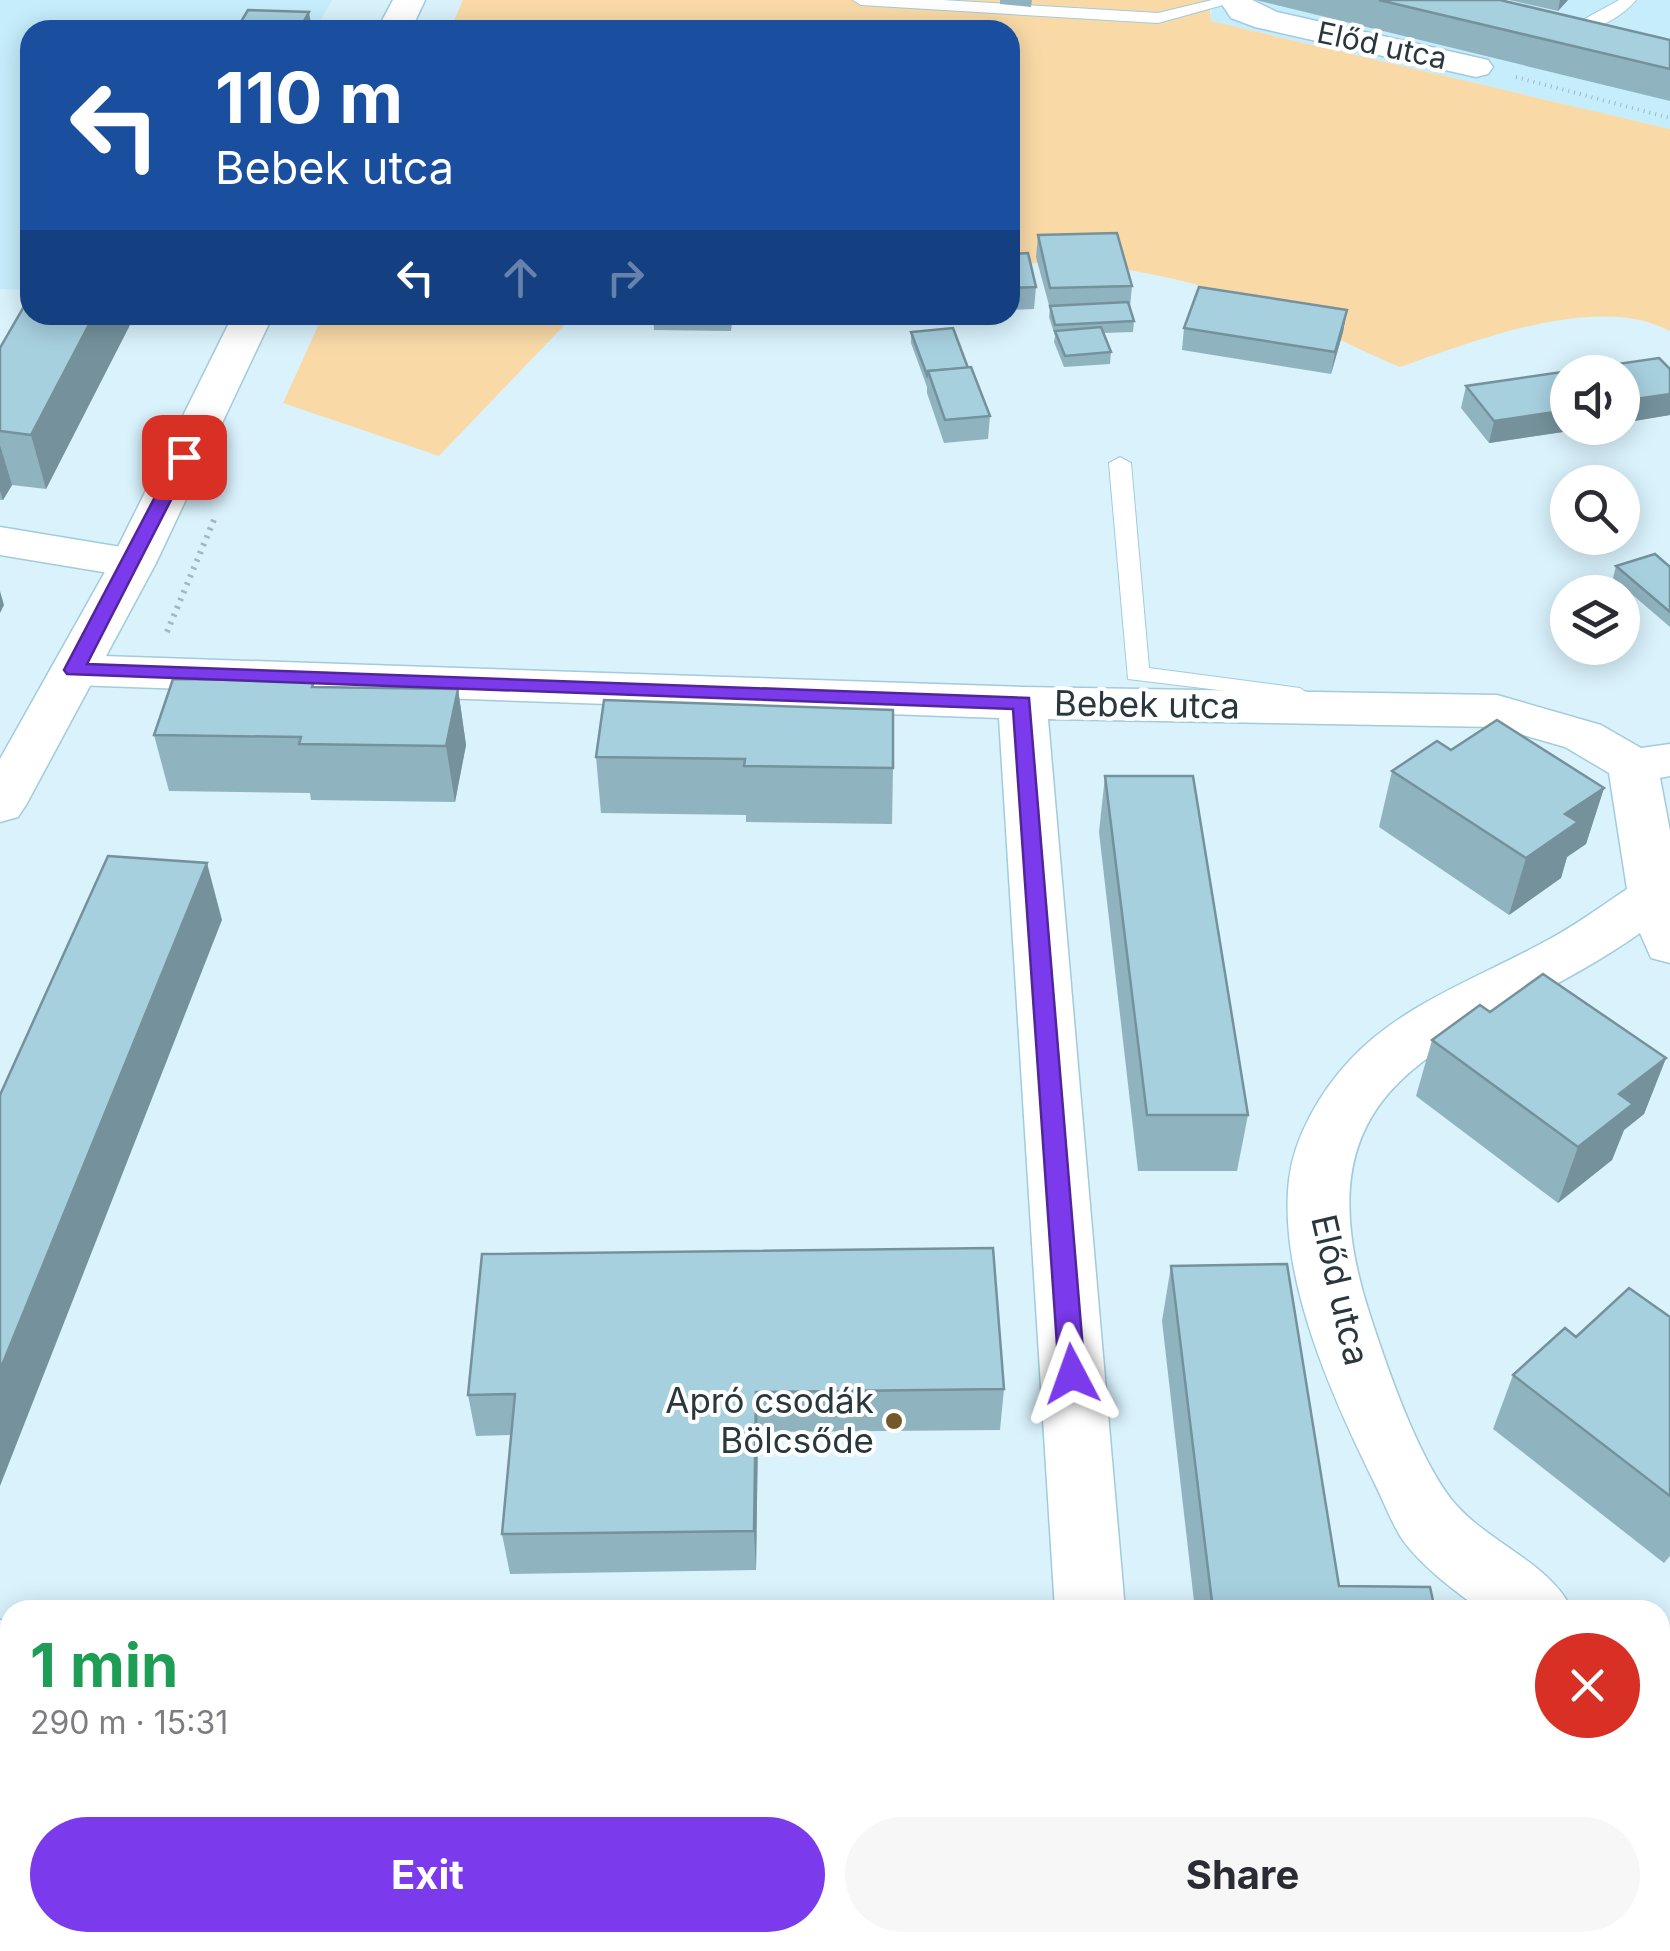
<!DOCTYPE html>
<html lang="en">
<head>
<meta charset="utf-8">
<style>
	body { margin:0; font-family:Inter,sans-serif; background:#f7f7f7; color:#2b2b33; height:100vh; display:flex; flex-direction:column; font-size:38px; white-space:nowrap }
	* { box-sizing:border-box; margin:0 }
	p { font-size:32px; color:#7c7c81 }
	.icon { flex:none; width:55px; height:55px; fill:none; stroke:currentColor; stroke-width:2; stroke-linecap:round; stroke-linejoin:round }
	.map { position:relative; flex:1; overflow:hidden }
	.drawer { position:absolute; left:0px; top:1600px; width:1670px; height:352px; display:flex; flex-direction:column; background:#fff; border-radius:30px 30px 0 0; box-shadow:0 5px 25px #0003 }
	.drawer>* { flex:none }
	.top-card { position:absolute; left:20px; top:20px; width:1000px; height:305px; border-radius:30px; box-shadow:0 5px 25px #0003; background:#1a4fa0; color:#fff; overflow:hidden }
	.controls { position:absolute; left:1550px; top:355px; display:grid; gap:20px }
	.controls a { display:grid; place-items:center; width:90px; height:90px; border-radius:50%; background:#fff; box-shadow:0 5px 25px #0003; font-size:50px }
	.pin { position:absolute; display:grid; place-items:center; width:85px; height:85px; color:#fff; margin:-42px; border-radius:20px; box-shadow:0 5px 15px #0006 }
	.me { position:absolute; width:110px; margin:-55px; rotate:356deg; stroke-linejoin:round; filter:drop-shadow(0 0 8px #0008) }
	.turn { display:flex; align-items:center; gap:35px; height:210px; padding:0 30px; font-size:45px }
	.turn .icon { width:130px; height:130px; stroke-width:2.5 }
	.turn b { display:block; font-size:70px; line-height:85px }
	.lanes { display:flex; align-items:center; height:95px; padding:0 30px; background:#0003; justify-content:center; gap:50px; direction:ltr }
	.lanes .off { opacity:.35 }
	.round { display:grid; place-items:center; flex:none; width:105px; height:105px; border-radius:52px; background:#f7f7f7 }
	.headline { display:flex; align-items:center; justify-content:space-between; height:170px; padding:0 30px }
	h1 { font-size:60px; font-weight:700; line-height:75px; color:#1e9e55 }
	.button { display:flex; gap:20px; margin-top:auto; padding:20px 30px }
	.button a { flex:1; height:115px; border-radius:60px; background:#7c3aed; color:#fff; font-size:40px; font-weight:700; line-height:115px; text-align:center }
	.button a+a { background:#f7f7f7; color:#2b2b33 }
	.map>svg:first-child { display:block }
</style>
</head>
<body>
<div class="map">
<svg width="1670" height="1951" viewBox="0 0 1670 1951">
	<rect width="100%" height="100%" fill="#d9f2fc"/>
	<!-- built -->
	<g fill="#c5edfc">
		<path d="M 0,0 L 332,0 L 315,30 L 30,30 L 30,290 L 0,289 Z"/>
		<path d="M 1213,0 L 1670,0 L 1670,129 L 1210,21 Z"/>
	</g>
	<!-- green -->
	<g fill="#f9daa7">
		<path d="M 463,0 L 1209,0 L 1211,21 L 1670,129 L 1670,331 C 1597,292 1474,341 1400,367 C 1362,352 1326,331 1288,316 C 1201,280 1104,258 1010,264 L 1010,30 L 450,30 Z"/>
		<path d="M 323,315 L 574,315 L 439,456 L 283,403 Z"/>
	</g>
	<g fill="none" stroke-linecap="round" stroke-linejoin="round">
		<defs>
			<g id="service">
				<path d="M 853,0 L 942,0 L 1158,13 L 1212,0 L 1241,0 L 1158,23 L 861,5 Z"/>
				<path d="M 1619,0 L 1636,0 C 1624,15 1589,38 1572,26 Z"/>
				<path d="M 1120,457 L 1131,463 L 1149,668 L 1300,688 L 1312,696 L 1309,701 L 1128,679 L 1109,463 Z"/>
				<path d="M 0,1681 L 10,1685 L 10,1730 L 0,1726 Z"/>
				<path d="M 145,1942 L 185,1942 L 188,1951 L 148,1951 Z"/>
			</g>
			<g id="minor">
				<path d="M 1219,0 L 1252,0 L 1277,12 L 1488,60 L 1493,67 L 1488,74 L 1476,77 L 1255,27 L 1231,18 Z"/>
				<path d="M 0,527 L 133,549 L 149,553 L 156,563 L 149,573 L 133,577 L 0,555 Z"/>
				<path d="M 74,655 L 1022,687 L 1497,695 L 1601,725 L 1641,748 L 1670,744 L 1670,776 L 1660,778 L 1670,831 L 1670,963 L 1651,958 L 1640,933 C 1479,1047 1287,1056 1369,1312 C 1387,1367 1416,1453 1451,1499 C 1485,1542 1550,1562 1572,1610 L 1481,1610 C 1454,1590 1422,1567 1402,1539 C 1391,1522 1384,1502 1375,1484 C 1333,1399 1278,1278 1289,1180 C 1294,1137 1320,1092 1350,1060 C 1402,1004 1479,978 1544,942 C 1573,927 1600,907 1627,889 L 1609,773 L 1565,747 L 1495,727 L 1048,719 L 1125,1610 L 1055,1610 L 999,718 L 74,685 L 57,681 L 50,670 L 57,659 Z"/>
				<rect x="0" y="1620" width="10" height="64"/>
				<path d="M 1660,1648 L 1670,1652 L 1670,1720 L 1660,1716 Z"/>
				<rect x="1075" y="1942" width="78" height="9"/>
			</g>
			<g id="tertiary">
				<path d="M 393,0 L 425,0 L 411,30 L 377,30 Z"/>
				<path d="M 233,315 L 273,315 L 156,563 L 26,805 L 18,817 L 0,822 L 0,759 L 110,563 Z"/>
			</g>
		</defs>
		<!-- service casing -->
		<use href="#service" stroke="#a2cbdb" stroke-width="2"/>
		<!-- minor casing -->
		<use href="#minor" stroke="#a2cbdb" stroke-width="3"/>
		<!-- tertiary casing -->
		<use href="#tertiary" stroke="#a2cbdb" stroke-width="3"/>
		<!-- path-far2 -->
		<path stroke="#a1b8c0" stroke-width="4" stroke-dasharray="1 5" stroke-linecap="butt" d="M 1516,77 L 1670,118"/>
		<!-- path-far1 -->
		<path stroke="#a1b8c0" stroke-width="6" stroke-dasharray="2.5 6" stroke-linecap="butt" d="M 167,632 L 216,515"/>
		<!-- path -->
		<g stroke="#a1b8c0" stroke-width="8" stroke-dasharray="2.5 9" stroke-linecap="butt">
			<path d="M 0,1814 L 10,1827"/>
			<path d="M 97,1942 L 102,1951"/>
		</g>
		<!-- service -->
		<use href="#service" fill="#fff" fill-rule="evenodd"/>
		<!-- minor -->
		<use href="#minor" fill="#fff" fill-rule="evenodd"/>
		<!-- tertiary -->
		<use href="#tertiary" fill="#fff" fill-rule="evenodd"/>
	</g>
	<!-- wall -->
	<g fill="#90b3c0">
		<path d="M 1000,0 L 1032,0 L 1031,7 L 1000,4 Z"/>
		<path d="M 1256,0 L 1500,0 L 1670,40 L 1670,101 Z"/>
		<path d="M 1509,0 L 1568,0 L 1558,11 Z"/>
		<path d="M 1038,235 L 1132,286 L 1130,307 L 1134,321 L 1133,332 L 1103,333 L 1111,352 L 1110,364 L 1064,367 L 1054,342 L 1055,336 L 1049,317 L 1050,309 L 1036,257 Z"/>
		<path d="M 1010,254 L 1036,287 L 1034,309 L 1010,310 Z"/>
		<path d="M 1347,310 L 1343,332 L 1331,374 L 1182,350 L 1184,328 Z"/>
		<path d="M 30,315 L 135,315 L 46,489 L 12,485 L 3,500 L 0,500 L 0,348 Z"/>
		<path d="M 653,315 L 733,315 L 731,331 L 654,330 Z"/>
		<path d="M 911,332 L 990,416 L 988,439 L 944,443 L 927,393 L 927,387 L 911,343 Z"/>
		<path d="M 1659,358 L 1670,369 L 1670,415 L 1622,423 L 1622,372 L 1568,372 L 1568,428 L 1590,428 L 1489,443 L 1461,408 L 1466,386 Z"/>
		<path d="M 1616,566 L 1670,567 L 1670,627 L 1613,578 Z"/>
		<path d="M 316,688 L 458,689 L 466,745 L 455,802 L 311,800 L 310,793 L 169,791 L 154,735 Z"/>
		<path d="M 604,700 L 893,768 L 892,824 L 746,822 L 746,815 L 601,813 L 596,757 Z"/>
		<path d="M 1451,750 L 1604,788 L 1586,844 L 1567,857 L 1561,878 L 1509,915 L 1379,827 L 1392,771 Z"/>
		<path d="M 1105,776 L 1248,1115 L 1237,1171 L 1138,1171 L 1099,832 Z"/>
		<path d="M 1490,1012 L 1666,1058 L 1644,1114 L 1624,1130 L 1612,1160 L 1558,1203 L 1416,1096 L 1432,1040 Z"/>
		<path d="M 1171,1266 L 1339,1586 L 1435,1610 L 1195,1610 L 1162,1321 Z"/>
		<path d="M 1670,1317 L 1670,1556 L 1664,1563 L 1493,1429 L 1513,1375 L 1576,1337 Z"/>
		<path d="M 1004,1389 L 1000,1430 L 758,1432 L 756,1570 L 510,1574 L 502,1534 L 511,1435 L 476,1436 L 468,1395 Z"/>
		<path d="M 1670,1769 L 1670,1951 L 1629,1951 L 1620,1942 L 1660,1942 L 1660,1779 Z"/>
		<path d="M 291,1942 L 433,1942 L 423,1951 L 297,1951 Z"/>
		<path d="M 1234,1942 L 1315,1942 L 1316,1951 L 1235,1951 Z"/>
	</g>
	<!-- shaded-wall -->
	<g fill="#75929c">
		<path d="M 1560,0 L 1568,0 L 1558,11 Z"/>
		<path d="M 309,12 L 312,30 L 299,30 Z"/>
		<path d="M 1347,310 L 1343,332 L 1331,374 L 1335,352 Z"/>
		<path d="M 94,315 L 135,315 L 46,489 L 31,435 Z"/>
		<path d="M 1670,394 L 1670,415 L 1622,423 L 1622,401 Z"/>
		<path d="M 1568,410 L 1568,428 L 1590,428 L 1489,443 L 1494,421 Z"/>
		<path d="M 0,445 L 12,485 L 3,500 L 0,491 Z"/>
		<path d="M 0,591 L 4,605 L 0,613 Z"/>
		<path d="M 458,689 L 466,745 L 455,802 L 446,746 Z"/>
		<path d="M 1604,788 L 1586,844 L 1567,857 L 1561,878 L 1509,915 L 1526,858 L 1565,814 Z"/>
		<path d="M 207,863 L 222,920 L 0,1486 L 0,1370 Z"/>
		<path d="M 1666,1058 L 1644,1114 L 1624,1130 L 1612,1160 L 1558,1203 L 1578,1147 L 1619,1094 Z"/>
		<path d="M 756,1392 L 758,1432 L 756,1570 L 754,1531 Z"/>
		<path d="M 362,1942 L 433,1942 L 423,1951 L 351,1951 Z"/>
	</g>
	<!-- building -->
	<g fill="#a7d0df" stroke="#75929c" stroke-width="2.5">
		<path d="M 1379,0 L 1500,0 L 1670,40 L 1670,69 Z"/>
		<path d="M 248,10 L 309,12 L 299,30 L 236,30 Z"/>
		<path d="M 1117,233 L 1132,286 L 1050,288 L 1038,235 Z"/>
		<path d="M 1028,253 L 1036,287 L 1010,288 L 1010,254 Z"/>
		<path d="M 1199,287 L 1347,310 L 1335,352 L 1184,328 Z"/>
		<path d="M 30,296 L 30,315 L 94,315 L 31,435 L 0,431 L 0,348 Z"/>
		<path d="M 1128,302 L 1134,321 L 1055,325 L 1050,306 Z"/>
		<path d="M 1101,327 L 1111,352 L 1065,356 L 1055,331 Z"/>
		<path d="M 953,328 L 968,368 L 928,371 L 927,375 L 911,332 Z"/>
		<path d="M 1659,358 L 1670,369 L 1670,394 L 1622,401 L 1622,372 L 1568,372 L 1568,410 L 1494,421 L 1466,386 Z"/>
		<path d="M 971,367 L 990,416 L 945,420 L 928,371 Z"/>
		<path d="M 1655,554 L 1670,567 L 1670,612 L 1616,566 Z"/>
		<path d="M 173,679 L 314,681 L 312,687 L 458,689 L 446,746 L 299,744 L 301,737 L 154,735 Z"/>
		<path d="M 604,700 L 893,710 L 893,768 L 744,766 L 745,759 L 596,757 Z"/>
		<path d="M 1497,720 L 1604,788 L 1565,814 L 1578,822 L 1526,858 L 1392,771 L 1437,741 L 1451,750 Z"/>
		<path d="M 1105,776 L 1193,776 L 1248,1115 L 1147,1115 Z"/>
		<path d="M 108,856 L 207,863 L 0,1370 L 0,1095 Z"/>
		<path d="M 1543,974 L 1666,1058 L 1619,1094 L 1633,1104 L 1578,1147 L 1432,1040 L 1480,1005 L 1490,1012 Z"/>
		<path d="M 993,1248 L 1004,1389 L 756,1392 L 754,1531 L 502,1534 L 515,1394 L 468,1395 L 482,1254 Z"/>
		<path d="M 1287,1264 L 1339,1586 L 1430,1587 L 1435,1610 L 1213,1610 L 1171,1266 Z"/>
		<path d="M 1629,1288 L 1670,1317 L 1670,1496 L 1513,1375 L 1565,1328 L 1576,1337 Z"/>
		<path d="M 1670,1769 L 1670,1917 L 1660,1908 L 1660,1779 Z"/>
		<path d="M 305,1942 L 362,1942 L 351,1951 L 311,1951 Z"/>
		<path d="M 672,1942 L 912,1942 L 913,1951 L 671,1951 Z"/>
		<path d="M 1253,1942 L 1315,1942 L 1316,1951 L 1254,1951 Z"/>
	</g>
	<!-- route -->
	<path fill="#7c3aed" stroke="#51269a" stroke-width="2.5" d="M 184,451 L 193,457 L 87,664 L 1029,698 L 1085,1374 L 1082,1381 L 1063,1381 L 1059,1374 L 1013,709 L 67,674 L 64,670 L 176,457 Z"/>
	<!-- markers -->
	<circle fill="#73592a" stroke="#fff" stroke-width="4" cx="894" cy="1421" r="10"/>
	<g text-anchor="middle" stroke-width="8" stroke-linejoin="round" paint-order="stroke">
		<!-- far-street labels -->
		<g font-size="30" fill="#28383e" stroke="#fff">
			<text transform="translate(1382 46) rotate(12)" y="10">Előd utca</text>
		</g>
		<!-- street labels -->
		<g font-size="35" fill="#28383e" stroke="#fff">
			<text transform="translate(1147 705) rotate(1)" y="12">Bebek utca</text>
			<text transform="translate(1340 1290) rotate(77)" y="12">Előd utca</text>
		</g>
		<!-- poi labels -->
		<g font-size="35" fill="#28383e" stroke="#fff" text-anchor="end">
			<text x="874" y="1413">Apró csodák<tspan x="874" dy="40">Bölcsőde</tspan></text>
		</g>
	</g>
</svg>
<div class="controls">
<a><svg class="icon" aria-label="sound" viewBox="0 0 24 24"><path d="M4 9h4l5-4v14l-5-4H4zM17 9q2 3 0 6"/></svg></a>
<a><svg class="icon" aria-label="search" viewBox="0 0 24 24"><circle cx="10" cy="10" r="6"/><path d="M15 15l6 6"/></svg></a>
<a><svg class="icon" aria-label="layers" viewBox="0 0 24 24"><path d="M12 4l9 5-9 5-9-5zM3 14l9 5 9-5"/></svg></a>
</div>
<div class="pin" style="left:184px;top:457px;background:#d93025"><svg class="icon" aria-label="arrive" viewBox="0 0 24 24"><path d="M6 21V4h12l-3 4 3 4H6"/></svg></div>
<svg class="me" style="left:1072px;top:1374px" viewBox="-20 -20 40 40"><path d="M0-17L14 15 0 8-14 15z" fill="#7c3aed" stroke="#fff" stroke-width="4"/></svg>
<div class="top-card">
<div class="turn"><svg class="icon" aria-label="left" viewBox="0 0 24 24"><path d="M17 20v-9H6M10 6l-5 5 5 5"/></svg><div><b>110 m</b>Bebek utca</div></div>
<div class="lanes"><svg class="icon" aria-label="left" viewBox="0 0 24 24"><path d="M17 20v-9H6M10 6l-5 5 5 5"/></svg><svg class="icon off" aria-label="ahead" viewBox="0 0 24 24"><path d="M12 20V5M6 11l6-6 6 6"/></svg><svg class="icon off" aria-label="right" viewBox="0 0 24 24"><path d="M7 20v-9h11M14 6l5 5-5 5"/></svg></div>
</div>
<section class="drawer">
<div class="headline"><div><h1>1 min</h1><p>290 m · 15:31</p></div><a class="round" style="background:#d93025;color:#fff"><svg class="icon" aria-label="close" viewBox="0 0 24 24"><path d="M6 6l12 12M18 6L6 18"/></svg></a></div>
<div class="button"><a>Exit</a><a>Share</a></div>
</section>
</div>
</body>
</html>
